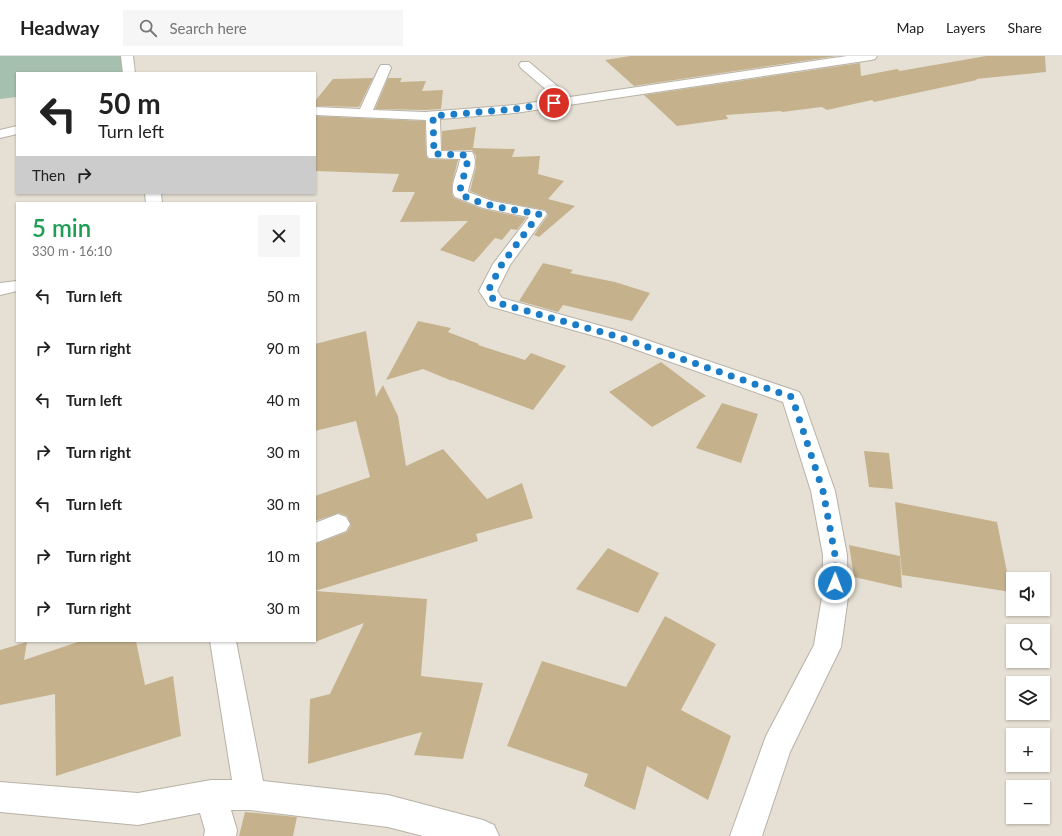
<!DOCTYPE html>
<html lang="en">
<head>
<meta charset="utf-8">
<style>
	body { margin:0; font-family:Lato,sans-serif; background:#f6f6f6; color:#222; height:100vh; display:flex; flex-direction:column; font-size:15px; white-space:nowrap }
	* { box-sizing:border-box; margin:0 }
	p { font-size:13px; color:#767676 }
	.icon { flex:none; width:22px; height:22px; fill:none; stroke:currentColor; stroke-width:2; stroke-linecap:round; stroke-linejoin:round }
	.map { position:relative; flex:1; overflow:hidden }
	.panel { position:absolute; left:16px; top:146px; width:300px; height:440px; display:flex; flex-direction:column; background:#fff; border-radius:0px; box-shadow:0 1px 3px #0004 }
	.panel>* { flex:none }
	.hud { position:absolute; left:16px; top:16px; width:300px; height:122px; border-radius:0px; box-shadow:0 1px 3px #0004; background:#fff; color:#222; overflow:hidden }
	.tools { position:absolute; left:1006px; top:516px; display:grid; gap:8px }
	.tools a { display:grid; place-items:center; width:44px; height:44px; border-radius:0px; background:#fff; box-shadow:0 1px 3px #0004; font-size:20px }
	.pin { position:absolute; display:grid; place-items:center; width:34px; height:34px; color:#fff; margin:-17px; border:2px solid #fff; border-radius:50%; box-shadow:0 1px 4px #0007 }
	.me { position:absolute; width:44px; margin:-22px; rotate:1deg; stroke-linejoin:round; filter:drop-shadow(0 0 3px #0008) }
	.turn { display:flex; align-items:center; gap:14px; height:84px; padding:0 16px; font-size:18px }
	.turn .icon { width:52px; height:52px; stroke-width:2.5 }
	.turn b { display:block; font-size:28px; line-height:34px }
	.then { display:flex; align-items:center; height:38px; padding:0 16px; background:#0003; gap:8px; font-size:15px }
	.round { display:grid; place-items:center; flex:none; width:42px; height:42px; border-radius:0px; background:#f6f6f6 }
	.headline { display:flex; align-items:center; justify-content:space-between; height:68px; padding:0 16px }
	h1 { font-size:24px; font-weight:600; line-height:30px; color:#1e9e55 }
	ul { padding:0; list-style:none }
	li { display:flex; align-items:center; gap:12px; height:52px; padding:0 16px }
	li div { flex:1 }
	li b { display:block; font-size:15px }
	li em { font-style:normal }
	header { display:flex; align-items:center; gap:24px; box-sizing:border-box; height:56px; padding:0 20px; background:#fff; border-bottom:1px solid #e0e0e0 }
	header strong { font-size:19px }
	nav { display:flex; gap:22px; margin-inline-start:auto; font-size:14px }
	.search { width:280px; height:36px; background:#f6f6f6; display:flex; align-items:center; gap:10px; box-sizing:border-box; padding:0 14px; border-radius:0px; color:#767676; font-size:15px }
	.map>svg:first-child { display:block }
</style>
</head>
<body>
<header>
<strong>Headway</strong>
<div class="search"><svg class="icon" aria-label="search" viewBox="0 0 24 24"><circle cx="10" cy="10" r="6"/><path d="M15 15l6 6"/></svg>Search here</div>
<nav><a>Map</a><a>Layers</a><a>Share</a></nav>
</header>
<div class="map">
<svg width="1062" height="780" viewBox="0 0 1062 780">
	<rect width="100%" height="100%" fill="#e6e0d4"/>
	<!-- green -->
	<path fill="#a6c0af" d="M 0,0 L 122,0 L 123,17 L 17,17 L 17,41 L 0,43 Z"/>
	<!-- building -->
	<g fill="#c5b28d">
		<path d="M 630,0 L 837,0 L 634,30 L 605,4 Z"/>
		<path d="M 986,0 L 1045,0 L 1046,16 L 976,23 L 977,24 L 874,46 L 872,44 L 827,54 L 822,51 L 782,56 L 781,55 L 726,59 L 728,63 L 677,70 L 644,39 L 860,7 L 861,20 L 897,13 L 900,15 Z"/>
		<path d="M 373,22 L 359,51 L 315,50 L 315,45 L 333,23 Z"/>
		<path d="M 388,22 L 402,22 L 400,26 L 426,25 L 422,35 L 443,34 L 441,53 L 425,54 L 375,53 Z"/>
		<path d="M 315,60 L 425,65 L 426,99 L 428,103 L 458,104 L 452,128 L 452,137 L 454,142 L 482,153 L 526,162 L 517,174 L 511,173 L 502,184 L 495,182 L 474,206 L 440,194 L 468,165 L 400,166 L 415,136 L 392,136 L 399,118 L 315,115 Z"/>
		<path d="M 476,71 L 473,92 L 515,93 L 512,101 L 540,100 L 538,118 L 564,125 L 548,143 L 575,150 L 539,181 L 534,179 L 548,159 L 545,154 L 492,144 L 470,135 L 476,111 L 476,100 L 472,94 L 442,94 L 442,75 Z"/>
		<path d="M 543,207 L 573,214 L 570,217 L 615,226 L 650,237 L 632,265 L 563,249 L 558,256 L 519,245 Z"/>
		<path d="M 418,265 L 451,272 L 448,276 L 479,288 L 478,289 L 525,304 L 531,297 L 566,310 L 533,354 L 452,324 L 452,325 L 423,313 L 386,324 Z"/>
		<path d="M 366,275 L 376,341 L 383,329 L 398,360 L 406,410 L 443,393 L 487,443 L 522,427 L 533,462 L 476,478 L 478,485 L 315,535 L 315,488 L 347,476 L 351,469 L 347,460 L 339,457 L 315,465 L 315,440 L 370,421 L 356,365 L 315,375 L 315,288 Z"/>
		<path d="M 661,306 L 706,340 L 652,371 L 609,336 Z"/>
		<path d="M 722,347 L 758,358 L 741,407 L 696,392 Z"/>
		<path d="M 864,395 L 889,397 L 893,433 L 869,431 Z"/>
		<path d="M 895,446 L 997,466 L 1011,536 L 902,519 Z"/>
		<path d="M 849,489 L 900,500 L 902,532 L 854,521 Z"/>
		<path d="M 608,492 L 659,517 L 638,557 L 576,533 Z"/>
		<path d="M 315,535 L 427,543 L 421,620 L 483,627 L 463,703 L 414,699 L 422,676 L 308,708 L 310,643 L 330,638 L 364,567 L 315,586 Z"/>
		<path d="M 665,560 L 716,588 L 681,654 L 731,680 L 708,744 L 647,710 L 635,754 L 584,730 L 588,718 L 507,690 L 542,605 L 626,631 Z"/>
		<path d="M 81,585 L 136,585 L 145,629 L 173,620 L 181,680 L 56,720 L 55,638 L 0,649 L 0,594 L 27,586 L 24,604 Z"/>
		<path d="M 245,756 L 297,761 L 293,780 L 239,780 Z"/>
	</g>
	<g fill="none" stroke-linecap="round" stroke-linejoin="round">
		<defs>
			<g id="minor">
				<path d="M 121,0 L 133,0 L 135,17 L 123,17 Z"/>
				<path d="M 847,0 L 877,0 L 875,3 L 871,4 L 515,57 L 440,63 L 441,95 L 472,96 C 480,107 469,124 468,136 L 492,145 L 545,155 L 547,158 L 510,209 L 497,235 L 502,242 L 626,277 L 799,336 L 802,341 L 835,435 L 847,499 L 848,541 L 841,591 L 790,696 L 762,780 L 730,780 L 766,680 L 814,589 L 822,541 L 823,499 L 811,435 L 783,346 L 612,285 L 489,250 L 479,235 L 493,208 L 529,161 L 483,152 L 455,141 C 448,132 459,114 460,103 L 429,102 L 427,99 L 426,64 L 315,59 L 315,51 L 360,53 L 379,12 L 381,9 L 389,9 L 391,12 L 373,54 L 425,56 L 515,49 L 557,43 L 521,12 L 519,9 L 521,6 L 529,6 L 570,41 Z"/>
				<path d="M 17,70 L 17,78 L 0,82 L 0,74 Z"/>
				<path d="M 145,137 L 161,137 L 162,147 L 146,147 Z"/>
				<path d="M 17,225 L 17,235 L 0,239 L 0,227 Z"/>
				<path d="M 338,458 L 346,461 L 350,468 L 346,475 L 315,487 L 315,467 Z"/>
				<path d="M 210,585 L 236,585 L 263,725 L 388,739 L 483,764 L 494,769 L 499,780 L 423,780 L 388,771 L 250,754 L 231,754 L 237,774 L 236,780 L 204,780 L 205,774 L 200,757 L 138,769 L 0,756 L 0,726 L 138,737 L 211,724 L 232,724 Z"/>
			</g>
		</defs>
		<!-- minor casing -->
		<use href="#minor" stroke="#b7b1a6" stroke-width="2"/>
		<!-- minor -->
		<use href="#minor" fill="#fff" fill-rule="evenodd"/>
	</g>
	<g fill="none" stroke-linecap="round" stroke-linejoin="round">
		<!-- route -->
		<path stroke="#1b7dc8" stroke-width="7" stroke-dasharray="0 12.6" d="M 554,47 L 515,53 L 433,60 L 434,98 L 467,99 C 469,113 460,124 460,138 C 484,151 512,153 539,158 L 502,208 L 488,235 L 495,246 L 619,281 L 792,341 L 823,435 L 835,499 L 835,527"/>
	</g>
</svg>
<div class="tools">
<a><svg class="icon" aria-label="sound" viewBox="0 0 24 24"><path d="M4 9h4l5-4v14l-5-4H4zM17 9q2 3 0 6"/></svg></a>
<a><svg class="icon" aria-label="search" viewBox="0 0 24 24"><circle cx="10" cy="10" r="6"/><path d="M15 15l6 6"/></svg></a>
<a><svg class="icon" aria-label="layers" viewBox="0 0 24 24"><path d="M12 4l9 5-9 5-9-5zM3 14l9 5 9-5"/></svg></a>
<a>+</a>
<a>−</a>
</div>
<div class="pin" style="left:554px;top:47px;background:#d93025"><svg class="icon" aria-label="arrive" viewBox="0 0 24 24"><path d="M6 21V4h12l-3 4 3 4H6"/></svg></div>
<svg class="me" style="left:835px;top:527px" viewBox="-20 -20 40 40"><circle r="17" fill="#1b7dc8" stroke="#fff" stroke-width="3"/><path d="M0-11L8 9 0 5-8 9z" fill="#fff"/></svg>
<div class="hud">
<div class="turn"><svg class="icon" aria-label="left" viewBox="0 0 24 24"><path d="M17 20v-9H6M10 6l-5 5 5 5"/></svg><div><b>50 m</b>Turn left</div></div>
<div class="then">Then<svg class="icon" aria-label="right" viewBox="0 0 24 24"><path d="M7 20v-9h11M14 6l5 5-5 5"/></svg></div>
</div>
<section class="panel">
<div class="headline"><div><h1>5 min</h1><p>330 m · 16:10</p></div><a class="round"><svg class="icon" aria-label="close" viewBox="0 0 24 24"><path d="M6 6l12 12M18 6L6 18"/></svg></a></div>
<ul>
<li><svg class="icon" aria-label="left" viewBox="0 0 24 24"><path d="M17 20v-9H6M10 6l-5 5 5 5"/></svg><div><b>Turn left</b></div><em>50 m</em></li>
<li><svg class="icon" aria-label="right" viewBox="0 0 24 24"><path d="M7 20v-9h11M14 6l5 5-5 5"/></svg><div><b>Turn right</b></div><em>90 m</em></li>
<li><svg class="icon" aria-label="left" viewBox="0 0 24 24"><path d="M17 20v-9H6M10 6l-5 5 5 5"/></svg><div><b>Turn left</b></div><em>40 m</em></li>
<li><svg class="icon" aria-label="right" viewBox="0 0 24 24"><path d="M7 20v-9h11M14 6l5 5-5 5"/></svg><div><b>Turn right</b></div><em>30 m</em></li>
<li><svg class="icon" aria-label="left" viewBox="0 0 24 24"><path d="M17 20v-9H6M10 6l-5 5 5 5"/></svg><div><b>Turn left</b></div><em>30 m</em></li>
<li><svg class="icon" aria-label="right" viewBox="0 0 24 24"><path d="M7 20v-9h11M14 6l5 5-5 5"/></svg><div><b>Turn right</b></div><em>10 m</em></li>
<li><svg class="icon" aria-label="right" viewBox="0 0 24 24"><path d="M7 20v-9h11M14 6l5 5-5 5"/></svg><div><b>Turn right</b></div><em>30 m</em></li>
</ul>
</section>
</div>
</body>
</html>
